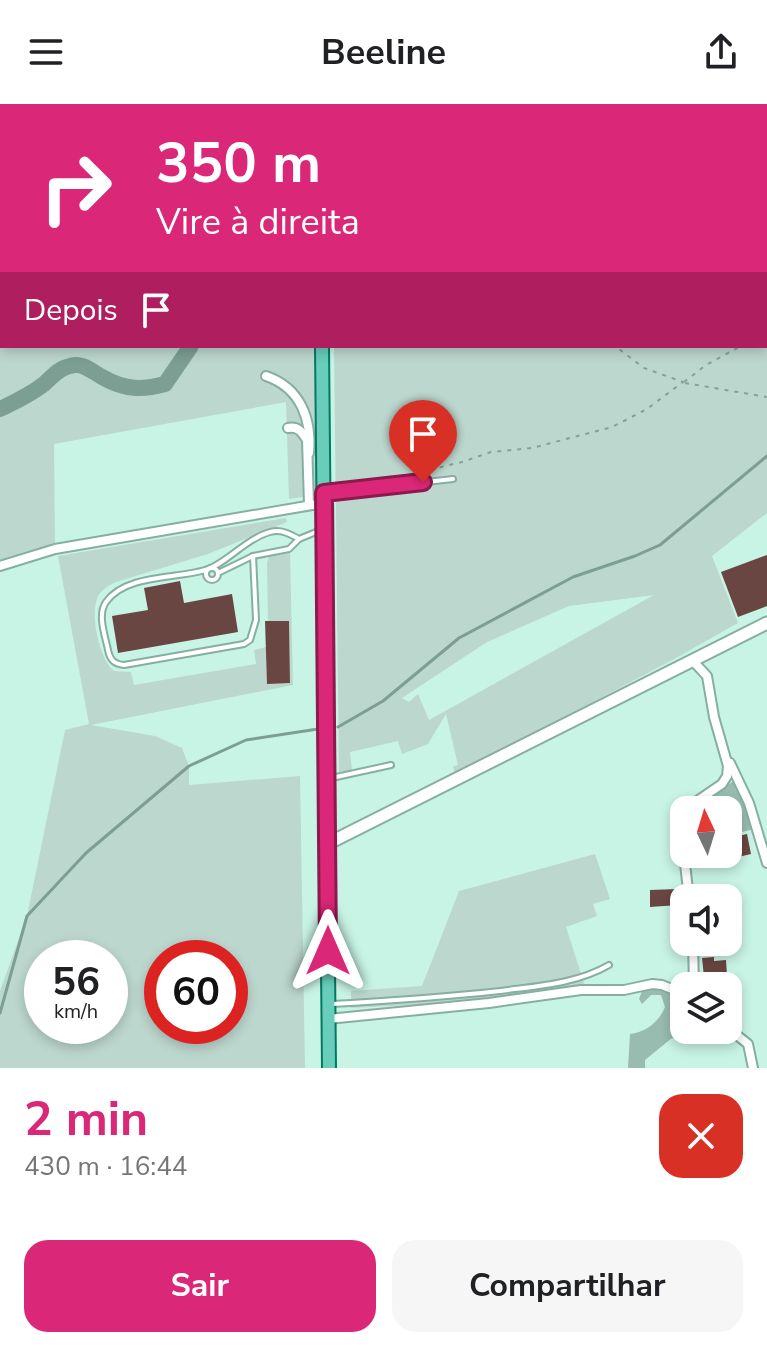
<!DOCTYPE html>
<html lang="pt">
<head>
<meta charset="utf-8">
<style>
	body { margin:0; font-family:"Nunito Sans",sans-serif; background:#f6f6f6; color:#202124; height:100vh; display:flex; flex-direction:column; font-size:30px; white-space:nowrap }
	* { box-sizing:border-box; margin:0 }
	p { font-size:26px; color:#757577 }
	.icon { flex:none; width:44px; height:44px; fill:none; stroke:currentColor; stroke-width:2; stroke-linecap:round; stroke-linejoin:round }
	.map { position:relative; height:964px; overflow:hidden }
	.details { display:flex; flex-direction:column; background:#fff; flex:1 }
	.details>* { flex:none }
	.guide { position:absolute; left:0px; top:0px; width:768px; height:244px; box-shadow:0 4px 12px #0003; background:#db2777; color:#fff; overflow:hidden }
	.needle { width:52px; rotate:356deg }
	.controls { position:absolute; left:670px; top:692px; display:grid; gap:16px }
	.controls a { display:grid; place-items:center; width:72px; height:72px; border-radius:16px; background:#fff; box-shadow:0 4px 12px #0003; font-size:40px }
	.speed { position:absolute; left:24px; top:836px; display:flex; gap:16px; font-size:40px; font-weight:700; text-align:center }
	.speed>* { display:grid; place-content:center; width:104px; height:104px; border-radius:50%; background:#fff; box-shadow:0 4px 12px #0003; line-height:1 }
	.speed small { font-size:20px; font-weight:400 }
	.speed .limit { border:12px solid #d22; background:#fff; color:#111 }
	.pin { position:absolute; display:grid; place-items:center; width:68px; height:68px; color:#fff; margin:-82px -34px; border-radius:50% 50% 50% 0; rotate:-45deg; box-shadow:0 0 8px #0007 }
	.pin .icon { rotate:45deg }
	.me { position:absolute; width:88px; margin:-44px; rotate:0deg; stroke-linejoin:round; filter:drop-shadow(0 0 6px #0008) }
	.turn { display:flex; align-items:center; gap:28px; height:168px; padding:0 24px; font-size:36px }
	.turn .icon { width:104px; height:104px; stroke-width:2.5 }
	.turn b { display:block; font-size:56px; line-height:68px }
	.then { display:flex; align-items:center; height:76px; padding:0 24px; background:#0003; gap:16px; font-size:30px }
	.round { display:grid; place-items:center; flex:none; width:84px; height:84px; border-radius:24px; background:#f6f6f6 }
	.summary { display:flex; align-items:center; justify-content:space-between; height:136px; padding:0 24px }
	h1 { font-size:48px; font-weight:700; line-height:60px; color:#db2777 }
	.primary-button { display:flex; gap:16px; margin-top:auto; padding:16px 24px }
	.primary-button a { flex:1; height:92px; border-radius:24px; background:#db2777; color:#fff; font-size:32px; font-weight:700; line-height:92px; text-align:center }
	.primary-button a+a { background:#f6f6f6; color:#202124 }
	header { display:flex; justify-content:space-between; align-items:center; height:104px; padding:0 24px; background:#fff; font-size:36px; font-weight:700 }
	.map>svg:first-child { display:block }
</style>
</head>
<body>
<header><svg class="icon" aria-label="menu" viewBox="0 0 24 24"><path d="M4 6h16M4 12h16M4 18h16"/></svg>Beeline<svg class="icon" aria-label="share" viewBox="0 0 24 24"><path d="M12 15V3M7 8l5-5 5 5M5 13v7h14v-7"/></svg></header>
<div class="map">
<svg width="767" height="964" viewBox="0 0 767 964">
	<rect width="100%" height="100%" fill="#c8f4e5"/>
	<!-- green -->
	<g fill="#bcd7ce" fill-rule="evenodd">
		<path d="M 557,0 L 767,0 L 767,409 L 712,452 L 738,519 L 676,554 L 455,671 L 453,662 L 458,661 L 446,610 L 428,640 L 402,650 L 398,637 L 350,648 L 352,666 L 339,668 L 334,242 L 766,242 L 766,2 ZM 654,491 L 429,616 L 418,590 L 409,598 L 402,594 L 487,538 L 569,502 Z"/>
		<path d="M 0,150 L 2,150 L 2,242 L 314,242 L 317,391 L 289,395 L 286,298 L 54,340 L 55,445 L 0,462 Z"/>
		<path d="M 286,414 L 287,418 L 208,450 L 116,478 C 108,482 100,486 97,495 C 90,512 100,556 114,567 L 131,568 L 134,581 L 256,560 L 254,546 L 266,543 L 267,579 L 290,579 L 289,517 L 268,517 L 267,459 L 269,453 L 290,449 L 293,581 L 91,621 L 155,632 L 182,644 L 189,662 L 189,681 L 300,672 L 305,964 L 0,964 L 0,887 L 27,812 L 65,626 L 89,620 L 58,452 ZM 42,854 L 110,854 L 110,922 L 42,922 ZM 162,854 L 230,854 L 230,922 L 162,922 Z"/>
		<path d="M 595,750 L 610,795 L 593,800 L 597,812 L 566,823 L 585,882 L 447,899 L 351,904 L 351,887 L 422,882 L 459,787 Z"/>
	</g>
	<!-- forest -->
	<g fill="#99bcb0">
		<path d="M 732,678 L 736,679 L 754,725 L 734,730 L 733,724 L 740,721 L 737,712 L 728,711 L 728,706 L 698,706 L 696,702 Z"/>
		<path d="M 652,880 L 684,890 L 684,926 L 692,926 L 687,937 L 672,934 L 645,956 L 645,964 L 628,964 L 630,930 C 646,928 659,918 665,903 L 661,891 L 651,891 L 642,900 L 639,895 L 644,882 Z"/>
	</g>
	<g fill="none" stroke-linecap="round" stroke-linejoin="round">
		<!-- stream -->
		<g stroke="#7c9e93" stroke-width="3">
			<path d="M 338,623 L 383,597 L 459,534 L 573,473 L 635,452 L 660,441 L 767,352"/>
			<path d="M 0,909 L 27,812 L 86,749 L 189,662 L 246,636 L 318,625"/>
		</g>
		<!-- river -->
		<g stroke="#7c9e93" stroke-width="16">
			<path d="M 636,2 L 637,0"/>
			<path d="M 0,305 C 15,298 30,291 44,280 C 52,273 59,264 70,262 C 84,258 92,268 104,274 C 125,286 143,286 165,280 L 191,242"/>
		</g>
	</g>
	<!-- building -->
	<g fill="#694641">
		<path d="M 767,451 L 767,502 L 738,513 L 721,468 Z"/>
		<path d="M 180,477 L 184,499 L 232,490 L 238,528 L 118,549 L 112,512 L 148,506 L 144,484 Z"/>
		<path d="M 265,517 L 289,517 L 290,579 L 267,580 Z"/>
		<path d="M 747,730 L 751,750 L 734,754 L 730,734 Z"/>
		<path d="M 677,785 L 678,801 L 650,803 L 650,786 Z"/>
		<path d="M 714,853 L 714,857 L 726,856 L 727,871 L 704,873 L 702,854 Z"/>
	</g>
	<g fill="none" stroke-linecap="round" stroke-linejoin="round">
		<defs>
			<g id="lane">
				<path d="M 326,389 L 453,375"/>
				<path d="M 253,452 L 256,516 L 250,536 L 244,540 L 124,561 C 114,560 110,556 108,546 C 105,531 97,511 106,498 C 126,470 176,475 205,466 C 225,461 245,435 270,428 C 281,425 290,430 299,435"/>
				<circle cx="212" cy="470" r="6"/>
				<path d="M 218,469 L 253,452 L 289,445 L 299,435 L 321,426"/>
				<path d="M 327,675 L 391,661"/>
				<path d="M 332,900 C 388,897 444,893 500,887 C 537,882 576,880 609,861"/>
			</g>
			<g id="street">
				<path d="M 266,272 C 301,284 312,316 309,349"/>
				<path d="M 288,324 C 298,322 302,328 307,336 L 309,401"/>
				<path d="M 0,462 L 55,445 L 324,399"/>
				<path d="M 730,659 L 749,699 L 767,759"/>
				<path d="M 684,706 L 722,680 L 727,672 L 728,662 L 714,613 L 707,572 L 692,556"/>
				<path d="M 684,706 L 680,718 L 689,794"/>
				<path d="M 693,838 L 694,882"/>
				<path d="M 328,915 L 489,899 L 581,886 L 624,886 L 652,880 L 662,881 L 684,890"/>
				<path d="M 728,924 L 748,940 L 753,964"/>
			</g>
			<path id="secondary" d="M 327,740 L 767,519"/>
			<g id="primary">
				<path d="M 315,0 L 315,2"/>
				<path d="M 322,242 L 329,964"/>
			</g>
		</defs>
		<!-- lane casing -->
		<use href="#lane" stroke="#86afa2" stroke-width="8"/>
		<!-- street casing -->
		<use href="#street" stroke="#86afa2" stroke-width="12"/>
		<!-- secondary casing -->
		<use href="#secondary" stroke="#86afa2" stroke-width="15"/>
		<!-- primary casing -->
		<use href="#primary" stroke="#047861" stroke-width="16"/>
		<!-- path -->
		<g stroke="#82a398" stroke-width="2" stroke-dasharray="4 6" stroke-linecap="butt">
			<path d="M 344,0 L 345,2"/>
			<path d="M 766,232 L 767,232"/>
			<path d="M 684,278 L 706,261 L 741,242"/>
			<path d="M 685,279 L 767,293"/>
			<path d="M 391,375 L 462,358 L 491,348 L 532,344 L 612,323 L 647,305 L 683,278 L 644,264 L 615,242"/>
		</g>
		<!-- lane -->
		<use href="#lane" stroke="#fff" stroke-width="4"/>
		<!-- street -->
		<use href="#street" stroke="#fff" stroke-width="8"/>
		<!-- secondary -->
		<use href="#secondary" stroke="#fff" stroke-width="11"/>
		<!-- primary -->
		<use href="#primary" stroke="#68cdba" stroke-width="12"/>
	</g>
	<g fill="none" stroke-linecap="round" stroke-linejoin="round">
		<defs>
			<path id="route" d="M 328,847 L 324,389 L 423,378"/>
		</defs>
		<!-- route casing -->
		<use href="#route" stroke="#8e194d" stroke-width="20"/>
		<!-- route -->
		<use href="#route" stroke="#db2777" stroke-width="14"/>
	</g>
</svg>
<div class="controls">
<a><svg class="needle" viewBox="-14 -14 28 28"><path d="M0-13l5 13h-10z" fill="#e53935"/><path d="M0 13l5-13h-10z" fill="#757577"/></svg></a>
<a><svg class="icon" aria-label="sound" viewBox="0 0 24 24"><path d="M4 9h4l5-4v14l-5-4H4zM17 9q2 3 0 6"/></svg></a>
<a><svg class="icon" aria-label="layers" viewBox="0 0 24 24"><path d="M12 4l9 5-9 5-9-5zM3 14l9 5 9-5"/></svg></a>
</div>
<div class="speed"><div>56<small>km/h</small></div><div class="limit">60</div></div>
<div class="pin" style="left:423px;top:378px;background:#d93025"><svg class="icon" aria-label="arrive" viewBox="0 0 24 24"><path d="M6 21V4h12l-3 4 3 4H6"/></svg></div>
<svg class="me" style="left:328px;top:847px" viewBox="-20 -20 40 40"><path d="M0-17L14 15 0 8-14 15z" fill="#db2777" stroke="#fff" stroke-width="4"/></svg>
<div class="guide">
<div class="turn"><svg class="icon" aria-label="right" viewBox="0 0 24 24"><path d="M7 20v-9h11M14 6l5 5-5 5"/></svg><div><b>350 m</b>Vire à direita</div></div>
<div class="then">Depois<svg class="icon" aria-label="arrive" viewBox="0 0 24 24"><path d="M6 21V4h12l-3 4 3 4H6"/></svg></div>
</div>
</div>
<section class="details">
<div class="summary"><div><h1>2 min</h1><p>430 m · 16:44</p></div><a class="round" style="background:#d93025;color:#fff"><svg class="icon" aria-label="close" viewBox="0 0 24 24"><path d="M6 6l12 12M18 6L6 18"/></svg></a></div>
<div class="primary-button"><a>Sair</a><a>Compartilhar</a></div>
</section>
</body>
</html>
